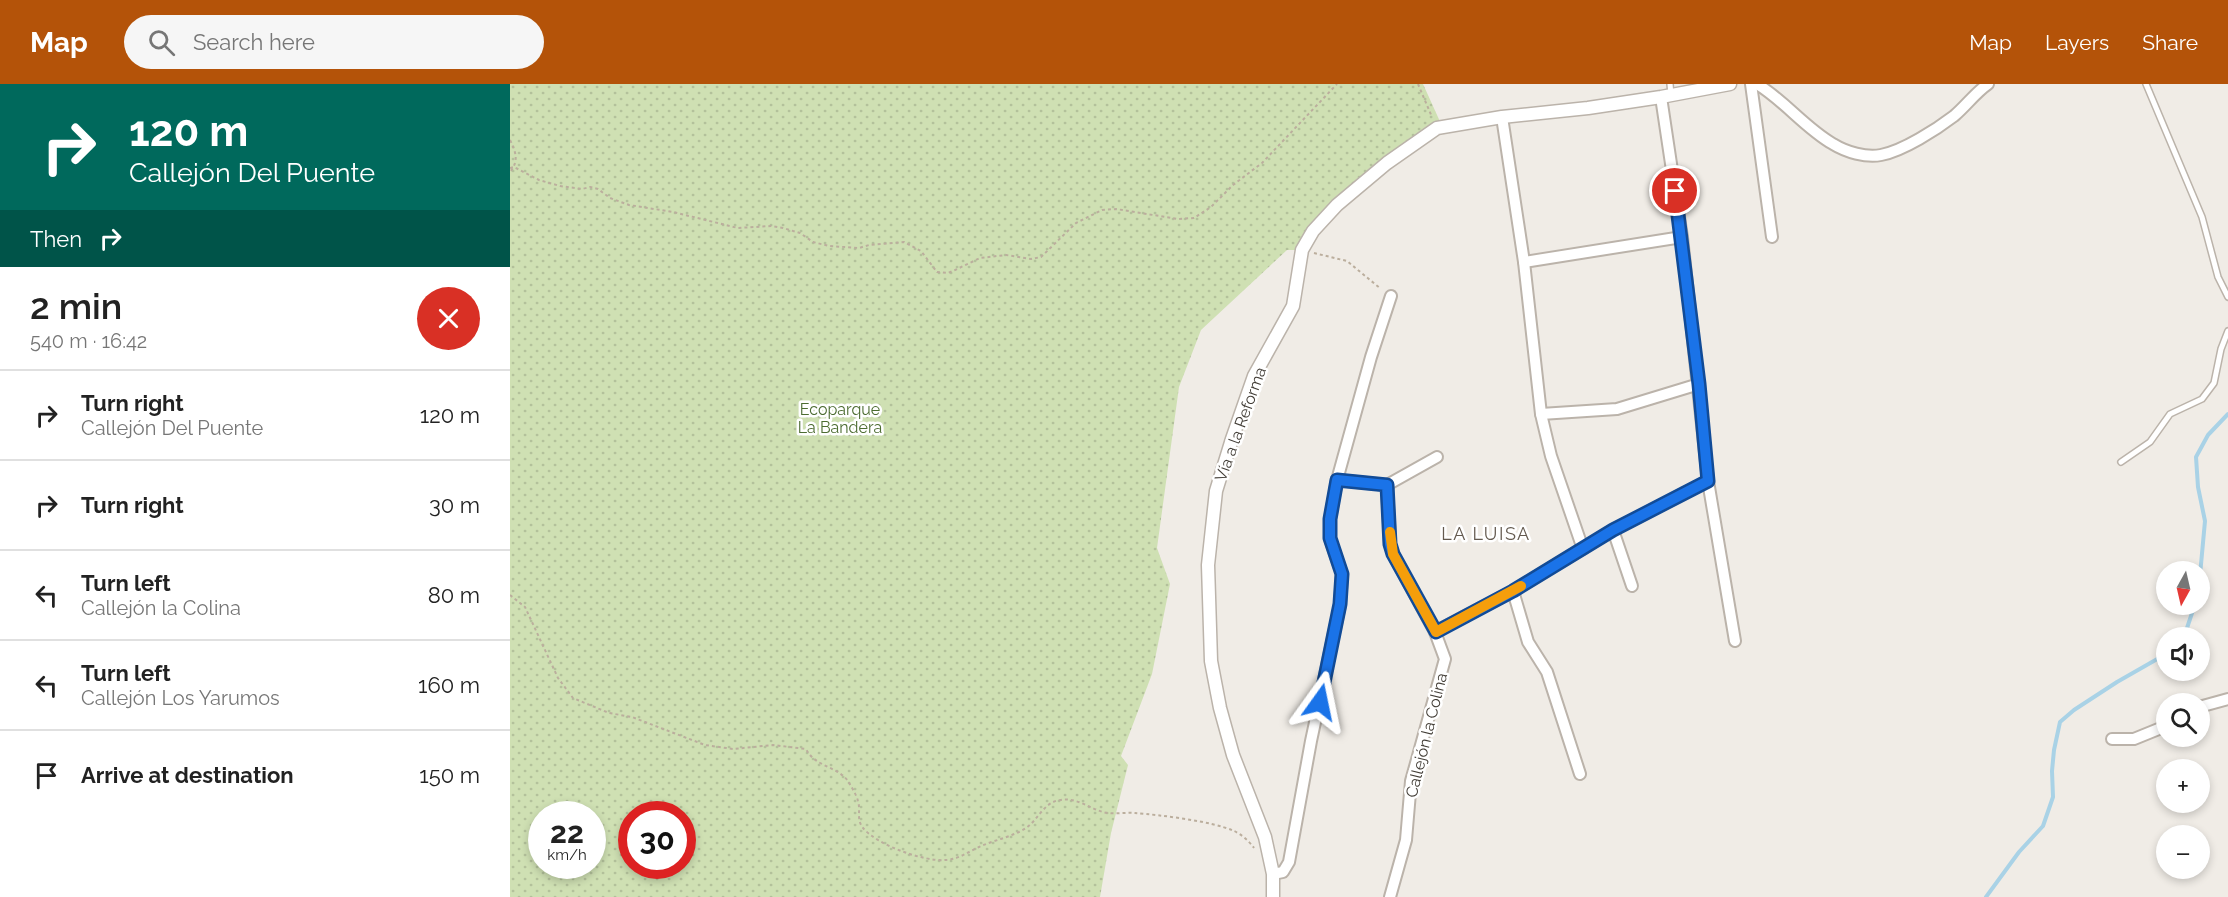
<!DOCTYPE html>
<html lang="en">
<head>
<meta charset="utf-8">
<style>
	body { margin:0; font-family:Raleway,sans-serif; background:#f6f6f6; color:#222; height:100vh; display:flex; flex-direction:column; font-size:22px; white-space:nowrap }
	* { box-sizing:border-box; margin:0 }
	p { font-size:20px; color:#767676 }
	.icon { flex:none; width:33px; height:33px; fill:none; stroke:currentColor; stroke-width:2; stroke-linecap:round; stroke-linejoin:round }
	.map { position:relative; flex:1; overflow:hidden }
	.panel { display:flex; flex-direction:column; background:#fff; width:510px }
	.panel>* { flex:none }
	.hud { background:#00695c; color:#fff; overflow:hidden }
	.needle { width:39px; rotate:188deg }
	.fabs { position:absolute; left:1646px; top:477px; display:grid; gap:12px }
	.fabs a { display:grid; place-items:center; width:54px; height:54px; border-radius:50%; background:#fff; box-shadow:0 3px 9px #0003; font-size:30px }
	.speed { position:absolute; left:18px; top:717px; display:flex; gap:12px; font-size:30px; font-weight:700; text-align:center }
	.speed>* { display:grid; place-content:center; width:78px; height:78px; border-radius:50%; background:#fff; box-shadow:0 3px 9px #0003; line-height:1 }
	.speed small { font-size:15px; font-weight:400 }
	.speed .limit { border:9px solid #d22; background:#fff; color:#111 }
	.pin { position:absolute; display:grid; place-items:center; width:51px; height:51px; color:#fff; margin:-26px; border:3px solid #fff; border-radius:50%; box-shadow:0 2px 6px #0007 }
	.me { position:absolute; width:66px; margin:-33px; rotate:12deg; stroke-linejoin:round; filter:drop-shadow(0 0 4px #0008) }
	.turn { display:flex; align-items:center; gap:21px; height:126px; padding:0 30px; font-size:27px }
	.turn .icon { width:78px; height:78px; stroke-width:2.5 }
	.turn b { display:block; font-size:42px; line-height:51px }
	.then { display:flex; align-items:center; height:57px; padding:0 30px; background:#0003; gap:12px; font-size:22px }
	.round { display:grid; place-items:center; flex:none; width:63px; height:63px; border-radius:32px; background:#f6f6f6 }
	.head { display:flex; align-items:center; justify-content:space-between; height:102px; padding:0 30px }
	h1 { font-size:36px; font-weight:600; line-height:45px }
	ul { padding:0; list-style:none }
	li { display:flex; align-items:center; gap:18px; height:90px; padding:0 30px; border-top:2px solid #e0e0e0 }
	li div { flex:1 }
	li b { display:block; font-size:22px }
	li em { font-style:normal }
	header { display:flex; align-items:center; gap:36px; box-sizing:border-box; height:84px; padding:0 30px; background:#b45309; color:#fff }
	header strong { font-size:28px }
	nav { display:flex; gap:33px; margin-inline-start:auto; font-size:21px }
	.search { width:420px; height:54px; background:#f6f6f6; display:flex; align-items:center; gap:15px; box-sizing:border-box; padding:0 21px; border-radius:33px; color:#767676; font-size:22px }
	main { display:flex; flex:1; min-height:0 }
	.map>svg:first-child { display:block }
</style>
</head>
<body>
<header>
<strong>Map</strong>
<div class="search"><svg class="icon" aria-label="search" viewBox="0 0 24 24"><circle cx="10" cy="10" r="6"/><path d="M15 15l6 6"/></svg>Search here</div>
<nav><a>Map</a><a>Layers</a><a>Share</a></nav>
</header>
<main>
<section class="panel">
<div class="hud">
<div class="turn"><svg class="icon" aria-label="right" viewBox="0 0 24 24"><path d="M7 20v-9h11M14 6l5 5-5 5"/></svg><div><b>120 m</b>Callejón Del Puente</div></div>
<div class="then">Then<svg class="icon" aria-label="right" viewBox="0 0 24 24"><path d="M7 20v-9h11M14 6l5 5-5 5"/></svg></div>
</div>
<div class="head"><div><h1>2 min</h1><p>540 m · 16:42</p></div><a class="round" style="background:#d93025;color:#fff"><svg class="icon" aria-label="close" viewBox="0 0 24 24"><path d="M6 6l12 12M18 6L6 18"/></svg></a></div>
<ul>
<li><svg class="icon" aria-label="right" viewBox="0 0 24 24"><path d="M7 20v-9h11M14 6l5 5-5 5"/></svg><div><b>Turn right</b><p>Callejón Del Puente</p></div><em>120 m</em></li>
<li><svg class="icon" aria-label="right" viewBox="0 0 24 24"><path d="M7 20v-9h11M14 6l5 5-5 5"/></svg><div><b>Turn right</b></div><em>30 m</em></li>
<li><svg class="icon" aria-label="left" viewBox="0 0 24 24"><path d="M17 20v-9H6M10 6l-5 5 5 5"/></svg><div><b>Turn left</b><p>Callejón la Colina</p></div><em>80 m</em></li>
<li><svg class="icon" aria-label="left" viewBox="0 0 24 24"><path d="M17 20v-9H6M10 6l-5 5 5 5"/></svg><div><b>Turn left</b><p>Callejón Los Yarumos</p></div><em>160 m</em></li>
<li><svg class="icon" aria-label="arrive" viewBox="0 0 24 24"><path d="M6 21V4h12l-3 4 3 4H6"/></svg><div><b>Arrive at destination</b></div><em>150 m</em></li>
</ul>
</section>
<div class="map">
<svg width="1718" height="813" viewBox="0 0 1718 813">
	<defs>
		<pattern id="park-dots" width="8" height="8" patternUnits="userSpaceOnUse" patternTransform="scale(1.5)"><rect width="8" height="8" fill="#cfe0b3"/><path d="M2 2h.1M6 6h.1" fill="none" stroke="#b3c19b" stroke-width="1.8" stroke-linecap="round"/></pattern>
	</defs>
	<rect width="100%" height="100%" fill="#f0ece6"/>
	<!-- park -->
	<path fill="url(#park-dots)" fill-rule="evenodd" d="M 0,0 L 913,0 L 932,42 L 827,121 L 792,166 L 777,166 L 691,246 L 669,303 L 647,464 L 660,500 L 642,590 L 611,672 L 618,681 L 601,749 L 590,813 L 0,813 ZM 32,730 L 82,730 L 82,782 L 32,782 ZM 122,730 L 172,730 L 172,782 L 122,782 Z"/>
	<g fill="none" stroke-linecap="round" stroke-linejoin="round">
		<!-- stream -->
		<g stroke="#a9d2e6" stroke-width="4">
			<path d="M 1689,502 L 1695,437 L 1688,403 L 1686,373 L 1698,351 L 1718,330"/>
			<path d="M 1669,554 L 1677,544 L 1685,520"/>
			<path d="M 1476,813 L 1509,768 L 1533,742 L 1543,713 L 1542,687 L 1544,666 L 1550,638 L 1564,626 L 1607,598 L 1656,570"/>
		</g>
		<defs>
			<g id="service">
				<path d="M 1160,0 L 1161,11"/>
				<path d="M 1636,0 L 1692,133 L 1708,193 L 1718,213"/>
				<path d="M 1611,378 L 1640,358 L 1660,330 L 1692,315 L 1704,299 L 1711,265 L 1718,247"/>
			</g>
			<g id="minor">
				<path d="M 1241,0 L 1262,153"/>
				<path d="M 1247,0 C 1275,17 1295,44 1323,60 C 1336,68 1356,74 1371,71 C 1393,67 1427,45 1444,32 C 1456,22 1465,9 1478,0"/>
				<path d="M 1151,13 L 1172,153 L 1198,397 L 1225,557"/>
				<path d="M 992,33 L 1014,178 L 1031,330 L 1041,372 L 1073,465"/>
				<path d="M 1014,178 L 1172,153"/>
				<path d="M 1031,330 L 1107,325 L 1189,300"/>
				<path d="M 827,396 L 877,401 L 927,373"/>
				<path d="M 877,401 L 880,460 L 883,470 L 925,548"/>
				<path d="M 1103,446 L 1122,502"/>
				<path d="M 1003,507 L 1018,558 L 1037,588 L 1070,690"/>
				<path d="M 1689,623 L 1718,615"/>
				<path d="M 1602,655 L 1624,655 L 1656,642"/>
				<path d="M 763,790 L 773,788 L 779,778 L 801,657 L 830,521 L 832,490 L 820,455 L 820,435 L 827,396 L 861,273 L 881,212"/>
				<path d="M 880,813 L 896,756 L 901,697 L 935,575 L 925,548 L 1003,507 L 1103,446 L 1198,397"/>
			</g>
			<path id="tertiary" d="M 763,813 L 763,790 L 755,753 L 723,671 L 710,624 L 701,577 L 698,481 L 706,407 L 722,355 L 744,292 L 783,222 L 792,166 L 803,147 L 827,121 L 877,79 L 927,44 L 992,33 L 1078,24 L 1151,13 L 1220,0"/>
		</defs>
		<!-- service casing -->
		<use href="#service" stroke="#bbb3aa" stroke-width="8"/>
		<!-- minor casing -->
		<use href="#minor" stroke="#bbb3aa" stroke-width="14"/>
		<!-- tertiary casing -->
		<use href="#tertiary" stroke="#bbb3aa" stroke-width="15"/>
		<!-- path -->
		<g stroke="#bbae9d" stroke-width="2" stroke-dasharray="3 3" stroke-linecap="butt">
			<path d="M 908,0 L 922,33"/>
			<path d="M 0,56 C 6,68 9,77 0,88"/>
			<path d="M 0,84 L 4,83 L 29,96 L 50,102 L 72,105 L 80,103 L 88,105 L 100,114 L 119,121 L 163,128 L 228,144 L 261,142 L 273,144 L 290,149 L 303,158 L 319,162 L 349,164 L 359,161 L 394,158 L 411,167 L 427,188 L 438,189 L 445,186 L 470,174 L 496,171 L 521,175 L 531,173 L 566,139 L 592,126 L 606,125 L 668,135 L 684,134 L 701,123 L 723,101 L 752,79 L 827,0"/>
			<path d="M 804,169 L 837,177 L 871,205"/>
			<path d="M 0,511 L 15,523 L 48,594 L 63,614 L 99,629 L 122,633 L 195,661 L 223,665 L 263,661 L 296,665 C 305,683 327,682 338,697 C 341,702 347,712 348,717 C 351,727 346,735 353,744 C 367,761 414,778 436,776 C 449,775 458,768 469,763 C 484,756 502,753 516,744 C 528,736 534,718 550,716 C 566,713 579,724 593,728 C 603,731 615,728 625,729 C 650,731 702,737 724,747 C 731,750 739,757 744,764"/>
		</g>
		<!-- service -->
		<use href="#service" stroke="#fff" stroke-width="5"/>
		<!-- minor -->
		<use href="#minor" stroke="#fff" stroke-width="10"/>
		<!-- tertiary -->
		<use href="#tertiary" stroke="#fff" stroke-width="12"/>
	</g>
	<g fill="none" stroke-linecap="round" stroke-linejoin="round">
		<defs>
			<path id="route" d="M 810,618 L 830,520 L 832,490 L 820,454 L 820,435 L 827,396 L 877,401 L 880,460 L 883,470 L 926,548 L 1003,507 L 1103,446 L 1198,397 L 1189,300 L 1165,107"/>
		</defs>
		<!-- route casing -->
		<use href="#route" stroke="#114b97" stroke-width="15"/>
		<!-- route -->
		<use href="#route" stroke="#1a73e8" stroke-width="10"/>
		<!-- slow -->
		<path stroke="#f59e0b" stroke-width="10" d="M 880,448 L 883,470 L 926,548 L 1011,502"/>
	</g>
	<g text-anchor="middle" stroke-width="5" stroke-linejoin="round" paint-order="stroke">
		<!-- park labels -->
		<g font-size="16" fill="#4c6c31" stroke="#fff">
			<text x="330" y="331">Ecoparque<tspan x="330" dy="18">La Bandera</tspan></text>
		</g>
		<!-- street labels -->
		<g font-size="16" fill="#423d36" stroke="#fff">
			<text transform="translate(730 340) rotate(-70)" y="6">Vía a la Reforma</text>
			<text transform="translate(916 651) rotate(-76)" y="6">Callejón la Colina</text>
		</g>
		<!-- neighbourhood labels -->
		<g font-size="18" letter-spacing="1.5" fill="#645a4f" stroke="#fff">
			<text x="976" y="456">LA LUISA</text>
		</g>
	</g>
</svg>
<div class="fabs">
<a><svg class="needle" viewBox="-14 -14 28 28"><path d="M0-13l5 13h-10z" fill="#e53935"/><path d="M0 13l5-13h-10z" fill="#767676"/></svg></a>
<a><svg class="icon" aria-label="sound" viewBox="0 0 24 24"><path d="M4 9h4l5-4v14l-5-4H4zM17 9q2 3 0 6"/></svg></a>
<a><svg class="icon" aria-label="search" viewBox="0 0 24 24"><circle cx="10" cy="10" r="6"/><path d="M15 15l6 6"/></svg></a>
<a>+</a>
<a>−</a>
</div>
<div class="speed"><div>22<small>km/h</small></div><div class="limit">30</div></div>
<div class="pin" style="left:1165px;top:107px;background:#d93025"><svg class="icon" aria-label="arrive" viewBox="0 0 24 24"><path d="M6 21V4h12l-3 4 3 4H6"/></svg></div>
<svg class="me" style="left:810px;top:618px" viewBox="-20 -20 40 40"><path d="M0-17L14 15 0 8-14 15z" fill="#1a73e8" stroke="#fff" stroke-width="4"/></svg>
</div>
</main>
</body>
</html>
